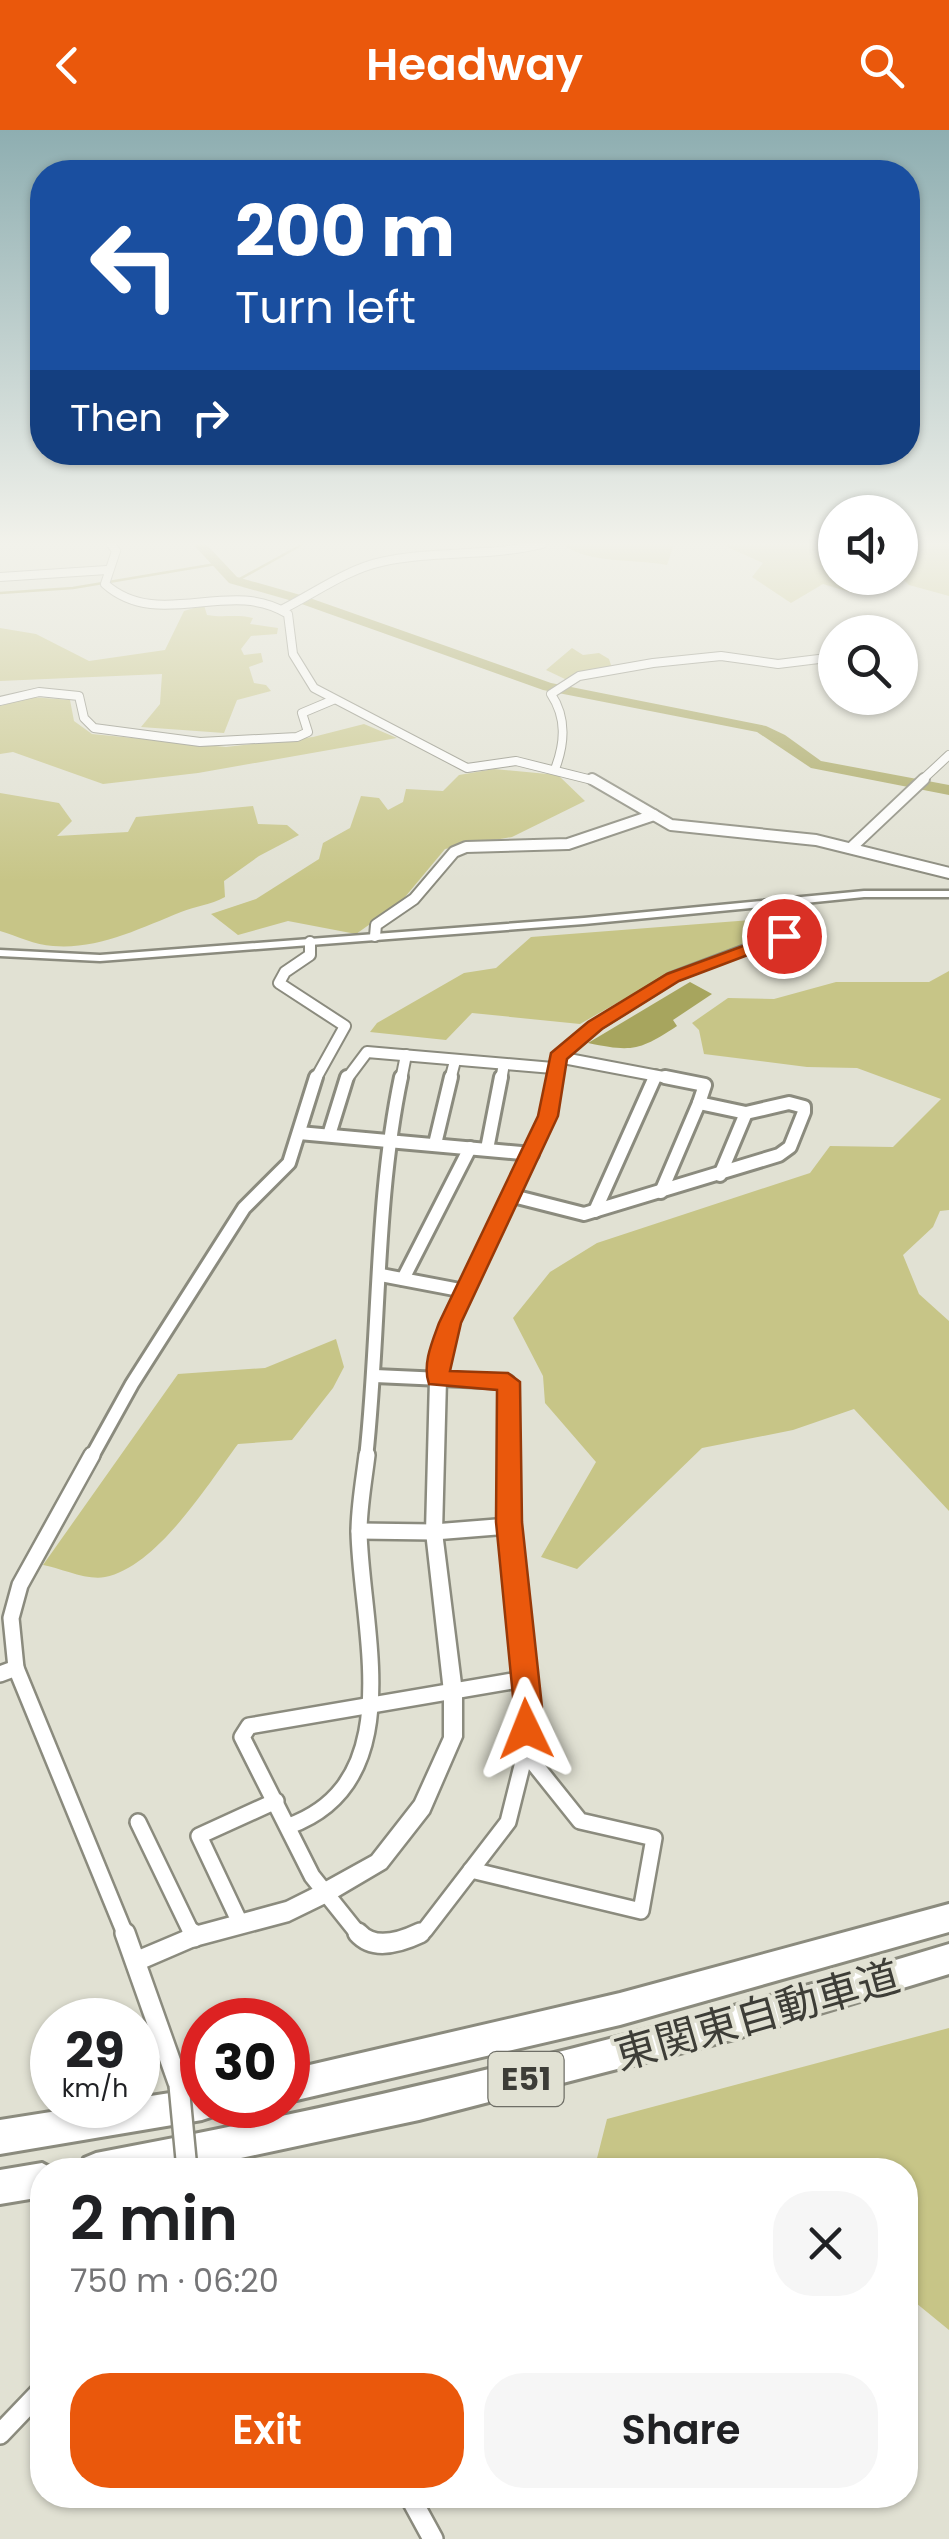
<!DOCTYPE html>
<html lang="en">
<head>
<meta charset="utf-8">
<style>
	body { margin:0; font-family:Poppins,"Noto Sans JP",sans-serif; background:#f6f6f6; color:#202124; height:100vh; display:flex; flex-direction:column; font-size:38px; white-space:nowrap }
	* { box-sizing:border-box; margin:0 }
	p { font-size:32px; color:#757577 }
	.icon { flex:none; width:55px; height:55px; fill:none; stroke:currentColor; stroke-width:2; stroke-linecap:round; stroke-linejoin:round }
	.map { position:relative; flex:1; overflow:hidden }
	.sheet { position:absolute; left:30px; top:2028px; width:888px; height:350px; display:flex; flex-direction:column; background:#fff; border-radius:40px; box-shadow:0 2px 8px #0004 }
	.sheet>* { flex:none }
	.banner { position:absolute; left:30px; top:30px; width:890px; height:305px; border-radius:40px; box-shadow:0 2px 8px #0004; background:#1a4fa0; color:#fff; overflow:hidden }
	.fabs { position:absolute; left:818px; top:365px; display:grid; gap:20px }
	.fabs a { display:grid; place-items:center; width:100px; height:100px; border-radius:50%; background:#fff; box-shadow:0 2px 8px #0004; font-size:50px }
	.speed { position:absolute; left:30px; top:1868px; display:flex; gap:20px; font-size:50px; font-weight:700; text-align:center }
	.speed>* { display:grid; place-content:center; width:130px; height:130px; border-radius:50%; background:#fff; box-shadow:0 2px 8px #0004; line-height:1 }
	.speed small { font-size:25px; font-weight:400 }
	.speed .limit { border:15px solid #d22; background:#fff; color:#111 }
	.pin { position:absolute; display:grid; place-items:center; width:85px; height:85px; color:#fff; margin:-42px; border:5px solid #fff; border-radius:50%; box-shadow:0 2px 10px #0007 }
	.me { position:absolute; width:110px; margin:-55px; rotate:358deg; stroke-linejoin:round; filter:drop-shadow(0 0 8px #0008) }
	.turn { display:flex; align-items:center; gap:35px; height:210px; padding:0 40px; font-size:45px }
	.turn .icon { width:130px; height:130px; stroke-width:2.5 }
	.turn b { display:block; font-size:70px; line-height:85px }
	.then { display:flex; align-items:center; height:95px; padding:0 40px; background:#0003; gap:20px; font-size:38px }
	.round { display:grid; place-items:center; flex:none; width:105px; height:105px; border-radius:40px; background:#f6f6f6 }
	.head { display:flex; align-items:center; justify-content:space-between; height:170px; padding:0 40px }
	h1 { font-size:60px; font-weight:600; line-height:75px }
	.cta { display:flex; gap:20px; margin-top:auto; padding:20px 40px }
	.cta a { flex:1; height:115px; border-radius:40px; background:#ea580c; color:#fff; font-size:40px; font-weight:600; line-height:115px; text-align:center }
	.cta a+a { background:#f6f6f6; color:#202124 }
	header { display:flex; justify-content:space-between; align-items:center; height:130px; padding:0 40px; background:#ea580c; color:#fff; font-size:45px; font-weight:600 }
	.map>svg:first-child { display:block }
</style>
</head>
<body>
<header><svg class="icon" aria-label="back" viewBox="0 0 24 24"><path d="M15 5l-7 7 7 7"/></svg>Headway<svg class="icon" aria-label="search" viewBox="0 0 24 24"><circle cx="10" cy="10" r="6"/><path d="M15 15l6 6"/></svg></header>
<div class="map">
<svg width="949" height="2409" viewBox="0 0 949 2409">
	<rect width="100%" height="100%" fill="#e1e1d3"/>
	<!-- green -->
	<g fill="#c7c587">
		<path d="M 561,414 L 667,414 L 673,417 L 667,435 C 629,428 594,435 561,414 Z"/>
		<path d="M 835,414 L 835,448 L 855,448 L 856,464 L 823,454 L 791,473 L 752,447 L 763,433 L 723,415 Z"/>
		<path d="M 900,414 L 949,414 L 949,466 L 909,455 L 903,449 L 862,448 L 900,448 Z"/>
		<path d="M 204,475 L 207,485 C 223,488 236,484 253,488 L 250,494 L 278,498 L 277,504 L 251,506 L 241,519 L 244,525 L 261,523 L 263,532 L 249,537 L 254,553 L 266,555 L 271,561 L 237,570 L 224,603 L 141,597 L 160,574 L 162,544 L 0,551 L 0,498 L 36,504 L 89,531 L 165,520 L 184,481 Z"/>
		<path d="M 572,518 L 583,525 L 599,523 L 609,529 L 612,538 L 567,550 L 546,540 Z"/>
		<path d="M 31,567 L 70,570 L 74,591 L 92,604 L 226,617 L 313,607 L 364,594 L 397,608 L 198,643 L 103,654 L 13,622 L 0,624 L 0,576 Z"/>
		<path d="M 494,639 L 558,645 L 585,671 L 512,707 L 445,719 L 400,773 L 356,804 L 288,791 L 238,805 L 211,784 L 256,769 L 319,729 L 323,713 L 350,698 L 361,666 L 379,668 L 388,680 L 403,672 L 406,659 L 443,661 L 459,645 Z"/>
		<path d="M 0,663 L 59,673 L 72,691 L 57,706 L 128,702 L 136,687 L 253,676 L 258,694 L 287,695 L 299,705 L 259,726 L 224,751 L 225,767 C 210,775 196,776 181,782 C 141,798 97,820 53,816 C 35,815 17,806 0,801 Z"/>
		<path d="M 765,789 L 780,797 L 757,811 L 673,841 L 580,894 L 472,883 L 446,910 L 370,902 L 377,893 L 464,843 L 496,838 L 531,807 Z"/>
		<path d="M 949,841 L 949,1080 L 940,1081 L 933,1097 L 903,1125 L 919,1164 L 949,1191 L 949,1381 L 854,1279 L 793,1300 L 702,1318 L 577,1439 L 541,1427 L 596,1332 L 545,1273 L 543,1246 L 513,1188 L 550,1142 L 597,1113 L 810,1043 L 830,1016 L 893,1017 L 941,969 L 857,938 L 807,937 L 704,924 L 699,900 L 692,893 L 728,868 L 774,869 L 836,852 L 929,852 Z"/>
		<path d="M 336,1209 L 344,1237 L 333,1258 L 292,1310 L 238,1314 C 208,1354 157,1437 105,1447 C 88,1451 60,1438 43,1435 L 178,1244 L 265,1238 Z"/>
		<path d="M 949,1898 L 949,2200 L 905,2164 L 905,2040 L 594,2040 L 607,1989 Z"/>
	</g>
	<!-- water -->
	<path fill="#a7a55e" d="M 690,852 L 712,864 L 673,890 L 677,896 C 639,921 632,922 588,913 Z"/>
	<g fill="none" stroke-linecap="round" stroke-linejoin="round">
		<!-- stream -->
		<g stroke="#a7a55e" stroke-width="2.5">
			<path d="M 236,451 L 303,414"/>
			<path d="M 0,463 L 73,458 L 216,434"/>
		</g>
		<!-- river -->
		<path fill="#a7a55e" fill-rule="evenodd" d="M 193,414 L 206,414 L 237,447 L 304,466 L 551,553 L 766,596 L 785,605 L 821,631 L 949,655 L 949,665 L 811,638 L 757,602 L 543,560 L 296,472 L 229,453 Z"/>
		<defs>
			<g id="minor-far4">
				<path d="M 111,414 L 116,421 L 105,454 C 159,502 230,447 288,484 L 293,524 L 314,558 L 467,638 L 516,631 L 596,651"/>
				<path d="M 0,447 L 107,440"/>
				<path d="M 283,479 C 313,464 348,439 381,432 C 434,420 489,427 542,414"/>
				<path d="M 0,571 L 39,562 L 79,566 L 84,588 L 94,598 L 200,612 L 297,607 L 308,602 L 302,583 L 333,570"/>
				<path d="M 555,639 C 565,613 567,588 551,564 L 579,546 L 653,533 L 721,526 L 778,534 L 835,527"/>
				<path d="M 921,651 L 949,625"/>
			</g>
			<g id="minor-far3">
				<path d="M 592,649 L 671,695 L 816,710 L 949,743"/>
				<path d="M 853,716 L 924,649"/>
				<path d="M 375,806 L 376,795 L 414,769 L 454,722 L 466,717 L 568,714 L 654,685"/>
				<path d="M 310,812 L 310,825 L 285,842 L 279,853 L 345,896 L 315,950"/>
				<path d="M 558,927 L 679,950"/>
				<path d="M 346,950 L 367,922 L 553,938"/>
				<path d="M 401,950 L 406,925"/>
				<path d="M 450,950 L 455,931"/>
				<path d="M 501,950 L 504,934"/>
				<path d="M 654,950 L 656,946"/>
			</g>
			<g id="minor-far2">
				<path d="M 299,1003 L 532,1024"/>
				<path d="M 329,1005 L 347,947"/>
				<path d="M 435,1014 L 451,947"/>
				<path d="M 487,1019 L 501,947"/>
				<path d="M 720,1045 L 746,983"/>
				<path d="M 661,1062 L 699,973"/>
				<path d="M 513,1066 L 584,1084 L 779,1025 L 790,1017 L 804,982 L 804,977 L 789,973 L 746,983 L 699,973 L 705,955 L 665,947"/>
				<path d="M 595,1081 L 655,947"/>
				<path d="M 381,1145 L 465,1161"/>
				<path d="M 403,1149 L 470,1018"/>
				<path d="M 375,1246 L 508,1252 L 509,1328"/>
				<path d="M 91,1328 L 132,1254 L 244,1078 L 289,1033 L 316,947"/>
				<path d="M 366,1328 C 380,1201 375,1071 401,947"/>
			</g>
			<g id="minor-far1">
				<path d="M 92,1325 L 20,1455 L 11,1488 L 16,1538 L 126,1806"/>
				<path d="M 359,1401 L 434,1402 L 509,1396"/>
				<path d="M 0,1544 L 16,1538"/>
				<path d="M 138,1692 L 193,1806"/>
				<path d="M 289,1696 C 411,1652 361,1498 359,1402 C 359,1377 364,1350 367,1325"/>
				<path d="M 471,1740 L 641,1781 L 654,1708 L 580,1691 L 524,1621"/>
				<path d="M 241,1795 L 199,1706 L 276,1671"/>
				<path d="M 360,1806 L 312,1746 L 242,1607 L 249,1596 L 524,1549"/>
				<path d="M 415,1806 L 425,1800 L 508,1692 L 523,1632 L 528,1577 L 509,1392 L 509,1325"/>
			</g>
			<g id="minor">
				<path d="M 125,1803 L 179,1955"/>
				<path d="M 192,1803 L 194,1807"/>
				<path d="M 358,1803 C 374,1821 401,1812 420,1803"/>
				<path d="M 0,2304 L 42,2260"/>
				<path d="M 409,2365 L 433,2409"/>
			</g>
			<path id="tertiary" d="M 864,761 L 949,761 L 949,767 L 864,767 L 805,773 L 809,784 L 794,804 L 677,850 L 599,899 L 564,928 L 555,986 L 457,1193 L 446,1249 L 442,1402 L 462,1562 L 462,1607 L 429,1683 L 386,1738 L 330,1771 L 289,1791 L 195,1816 L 137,1841 L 130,1838 L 127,1831 L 130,1824 L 194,1797 L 286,1772 L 316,1757 L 372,1726 L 415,1671 L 444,1607 L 444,1562 L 426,1402 L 430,1249 L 443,1193 L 541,986 L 552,927 L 591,893 L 669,844 L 786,800 L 797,784 L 794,774 L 584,794 L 100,831 L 0,826 L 0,820 L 100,825 L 584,788 Z"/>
			<g id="motorway">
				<path d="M 949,1774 L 949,1802 L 620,1895 L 288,1972 L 288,1940 L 620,1863 Z"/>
				<path d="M 949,1814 L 949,1844 L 738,1908 L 419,1990 L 185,2040 L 79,2040 L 84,2028 L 96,2023 C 385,1969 668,1899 949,1814 Z"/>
				<path d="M 202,1958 L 202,1975 L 218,1975 L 214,1986 L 202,1990 L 0,2024 L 0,1990 L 95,1975 L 138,1975 L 138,1968 Z"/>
				<path d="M 42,2033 L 55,2040 L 42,2040 L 42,2067 L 0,2074 L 0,2040 Z"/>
			</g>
		</defs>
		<!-- minor-far4 casing -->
		<use href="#minor-far4" stroke="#8b8b7e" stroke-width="10"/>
		<!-- minor-far3 casing -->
		<use href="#minor-far3" stroke="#8b8b7e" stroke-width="14"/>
		<!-- minor-far2 casing -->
		<use href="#minor-far2" stroke="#8b8b7e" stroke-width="18"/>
		<!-- minor-far1 casing -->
		<use href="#minor-far1" stroke="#8b8b7e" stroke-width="20"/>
		<!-- minor casing -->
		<use href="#minor" stroke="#8b8b7e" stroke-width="24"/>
		<!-- tertiary casing -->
		<use href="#tertiary" stroke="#8b8b7e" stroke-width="5"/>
		<!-- motorway casing -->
		<use href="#motorway" stroke="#8b8b7e" stroke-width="6"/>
		<!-- minor-far4 -->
		<use href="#minor-far4" stroke="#fff" stroke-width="8"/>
		<!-- minor-far3 -->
		<use href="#minor-far3" stroke="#fff" stroke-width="10"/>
		<!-- minor-far2 -->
		<use href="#minor-far2" stroke="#fff" stroke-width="12"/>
		<!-- minor-far1 -->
		<use href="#minor-far1" stroke="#fff" stroke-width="15"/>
		<!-- minor -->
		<use href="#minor" stroke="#fff" stroke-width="19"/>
		<!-- tertiary -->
		<use href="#tertiary" fill="#fff" fill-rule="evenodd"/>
		<!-- motorway -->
		<use href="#motorway" fill="#fff" fill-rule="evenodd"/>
		<defs>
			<path id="minor-bridge" d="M 179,1955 L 187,2040"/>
		</defs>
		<!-- minor-bridge casing -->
		<use href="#minor-bridge" stroke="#8b8b7e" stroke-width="24" stroke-linecap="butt"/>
		<!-- minor-bridge -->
		<use href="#minor-bridge" stroke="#fff" stroke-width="19"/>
	</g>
	<!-- sky -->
	<linearGradient id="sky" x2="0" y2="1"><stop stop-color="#8eaeb1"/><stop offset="0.55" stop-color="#f2f2eb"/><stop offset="1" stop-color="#f2f2eb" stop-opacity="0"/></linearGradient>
	<rect width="949" height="752" fill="url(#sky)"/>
	<!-- route -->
	<path fill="#ea580c" stroke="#983908" stroke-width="2.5" d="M 784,801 L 792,806 L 790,809 L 679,851 L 602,899 L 567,929 L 558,986 L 461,1193 L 450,1241 L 508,1243 L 520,1252 L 522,1392 L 542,1577 L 536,1607 L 526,1611 L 516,1607 L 512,1599 L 514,1577 L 496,1392 L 497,1260 L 429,1254 C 422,1235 432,1212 439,1193 L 538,986 L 551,923 L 588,892 L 667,844 Z"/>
	<g text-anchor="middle" stroke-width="8" stroke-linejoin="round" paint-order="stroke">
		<!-- shield labels -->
		<rect fill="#e1e1d3" stroke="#6e6e66" stroke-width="2.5" x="488.5" y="1922" width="75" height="54" rx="8"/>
		<g font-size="32" font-weight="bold" fill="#3d3d37">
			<text x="526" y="1960">E51</text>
		</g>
		<!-- near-street labels -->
		<g font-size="42" fill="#3d3d37" stroke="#e1e1d3">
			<text transform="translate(757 1885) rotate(-16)" y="15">東関東自動車道</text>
		</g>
	</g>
</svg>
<div class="fabs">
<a><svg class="icon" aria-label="sound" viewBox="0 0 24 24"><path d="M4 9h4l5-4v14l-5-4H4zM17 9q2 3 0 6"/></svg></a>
<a><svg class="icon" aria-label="search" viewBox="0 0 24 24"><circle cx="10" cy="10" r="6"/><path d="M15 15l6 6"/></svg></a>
</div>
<div class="speed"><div>29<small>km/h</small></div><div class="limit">30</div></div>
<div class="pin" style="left:784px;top:806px;background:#d93025"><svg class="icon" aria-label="arrive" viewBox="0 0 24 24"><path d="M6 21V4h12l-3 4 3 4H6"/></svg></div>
<svg class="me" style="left:526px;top:1599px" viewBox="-20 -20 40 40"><path d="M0-17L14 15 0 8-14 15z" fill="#ea580c" stroke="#fff" stroke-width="4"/></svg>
<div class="banner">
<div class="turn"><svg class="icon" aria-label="left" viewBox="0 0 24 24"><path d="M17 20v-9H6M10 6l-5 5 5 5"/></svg><div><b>200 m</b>Turn left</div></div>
<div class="then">Then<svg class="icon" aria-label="right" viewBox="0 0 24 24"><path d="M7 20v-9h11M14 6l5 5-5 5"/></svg></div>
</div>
<section class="sheet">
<div class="head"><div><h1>2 min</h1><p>750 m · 06:20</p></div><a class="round"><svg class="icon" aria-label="close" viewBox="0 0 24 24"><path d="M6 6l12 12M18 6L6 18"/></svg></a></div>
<div class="cta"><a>Exit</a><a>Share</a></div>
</section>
</div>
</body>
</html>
